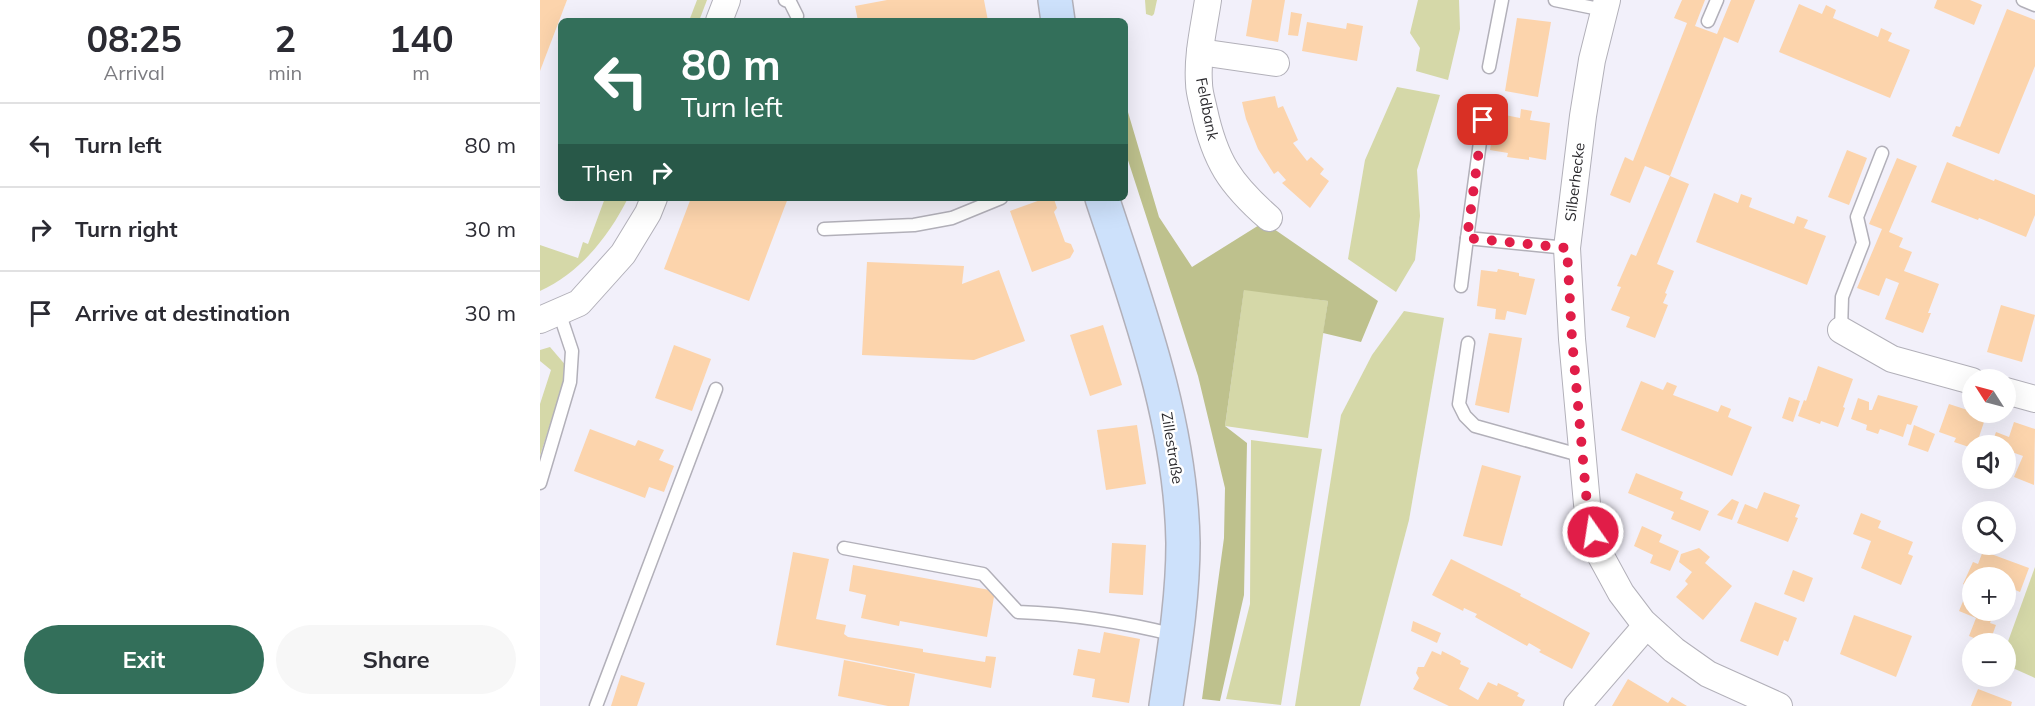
<!DOCTYPE html>
<html lang="en">
<head>
<meta charset="utf-8">
<style>
	body { margin:0; font-family:Mulish,sans-serif; background:#f7f7f7; color:#2b2b33; height:100vh; display:flex; flex-direction:column; font-size:22px; white-space:nowrap }
	* { box-sizing:border-box; margin:0 }
	p { font-size:20px; color:#7c7c81 }
	.icon { flex:none; width:33px; height:33px; fill:none; stroke:currentColor; stroke-width:2; stroke-linecap:round; stroke-linejoin:round }
	.map { position:relative; flex:1; overflow:hidden }
	.sheet { display:flex; flex-direction:column; background:#fff; width:540px }
	.sheet>* { flex:none }
	.top-card { position:absolute; left:18px; top:18px; width:570px; height:183px; border-radius:9px; box-shadow:0 6px 24px #0002; background:#336f5a; color:#fff; overflow:hidden }
	.needle { width:39px; rotate:306deg }
	.buttons { position:absolute; left:1422px; top:369px; display:grid; gap:12px }
	.buttons a { display:grid; place-items:center; width:54px; height:54px; border-radius:50%; background:#fff; box-shadow:0 6px 24px #0002; font-size:30px }
	.pin { position:absolute; display:grid; place-items:center; width:51px; height:51px; color:#fff; margin:-26px; border-radius:12px; box-shadow:0 3px 9px #0006 }
	.me { position:absolute; width:66px; margin:-33px; rotate:347deg; stroke-linejoin:round; filter:drop-shadow(0 0 4px #0008) }
	.turn { display:flex; align-items:center; gap:21px; height:126px; padding:0 24px; font-size:27px }
	.turn .icon { width:78px; height:78px; stroke-width:2.5 }
	.turn b { display:block; font-size:42px; line-height:51px }
	.then { display:flex; align-items:center; height:57px; padding:0 24px; background:#0003; gap:12px; font-size:22px }
	.eta { display:flex; justify-content:space-evenly; align-items:center; height:102px; text-align:center }
	.eta b { font-size:36px; font-weight:700; line-height:42px }
	.cta { display:flex; gap:12px; margin-top:auto; padding:12px 24px }
	.cta a { flex:1; height:69px; border-radius:36px; background:#336f5a; color:#fff; font-size:24px; font-weight:700; line-height:69px; text-align:center }
	.cta a+a { background:#f7f7f7; color:#2b2b33 }
	ul { padding:0; list-style:none }
	li { display:flex; align-items:center; gap:18px; height:84px; padding:0 24px; border-top:2px solid #e1e1e2 }
	li div { flex:1 }
	li b { display:block; font-size:22px }
	li em { font-style:normal }
	main { display:flex; flex:1; min-height:0 }
	.map>svg:first-child { display:block }
</style>
</head>
<body>
<main>
<section class="sheet">
<div class="eta">
<div><b>08:25</b><p>Arrival</p></div>
<div><b>2</b><p>min</p></div>
<div><b>140</b><p>m</p></div>
</div>
<ul>
<li><svg class="icon" aria-label="left" viewBox="0 0 24 24"><path d="M17 20v-9H6M10 6l-5 5 5 5"/></svg><div><b>Turn left</b></div><em>80 m</em></li>
<li><svg class="icon" aria-label="right" viewBox="0 0 24 24"><path d="M7 20v-9h11M14 6l5 5-5 5"/></svg><div><b>Turn right</b></div><em>30 m</em></li>
<li><svg class="icon" aria-label="arrive" viewBox="0 0 24 24"><path d="M6 21V4h12l-3 4 3 4H6"/></svg><div><b>Arrive at destination</b></div><em>30 m</em></li>
</ul>
<div class="cta"><a>Exit</a><a>Share</a></div>
</section>
<div class="map">
<svg width="1495" height="706" viewBox="0 0 1495 706">
	<rect width="100%" height="100%" fill="#f2f0fa"/>
	<!-- green -->
	<g fill="#d5d8a8">
		<path d="M 157,0 L 167,0 L 159,21 L 149,21 Z"/>
		<path d="M 605,0 L 617,0 L 614,14 L 612,16 L 606,14 Z"/>
		<path d="M 878,0 L 919,0 L 920,29 L 908,80 L 876,71 L 880,48 L 870,33 Z"/>
		<path d="M 857,87 L 900,95 L 877,170 L 880,216 L 875,260 L 856,292 L 808,259 L 825,160 Z"/>
		<path d="M 65,198 L 88,198 C 69,236 40,273 0,291 L 0,245 L 38,258 L 43,242 L 48,244 Z"/>
		<path d="M 704,289 L 788,301 L 768,438 L 685,426 Z"/>
		<path d="M 864,311 L 904,318 L 869,520 L 820,706 L 755,706 L 801,415 L 832,355 Z"/>
		<path d="M 10,347 L 28,368 L 0,456 L 0,404 L 11,370 L 0,361 L 0,350 Z"/>
		<path d="M 711,440 L 782,449 L 741,705 L 686,699 L 710,604 Z"/>
		<path d="M 1495,567 L 1495,678 L 1466,665 L 1466,647 Z"/>
	</g>
	<!-- forest -->
	<path fill="#bec18d" d="M 585,102 L 619,217 L 652,267 L 724,222 L 838,301 L 821,342 L 783,333 L 788,301 L 704,290 L 685,426 L 707,443 L 704,595 L 680,701 L 662,699 L 684,538 L 685,488 L 658,376 L 585,151 Z"/>
	<!-- building -->
	<g fill="#fcd4ac">
		<path d="M 0,0 L 27,0 L 0,71 Z"/>
		<path d="M 347,0 L 444,0 L 448,21 L 318,21 L 315,6 Z"/>
		<path d="M 712,0 L 745,0 L 738,42 L 706,36 Z"/>
		<path d="M 1142,0 L 1165,0 L 1155,26 L 1177,34 L 1191,0 L 1215,0 L 1198,43 L 1184,37 L 1130,176 L 1149,184 L 1117,264 L 1134,271 L 1125,293 L 1127,294 L 1123,303 L 1128,305 L 1115,338 L 1086,327 L 1090,317 L 1071,310 L 1081,287 L 1077,286 L 1091,254 L 1096,256 L 1130,176 L 1105,166 L 1090,203 L 1070,195 L 1085,157 L 1093,161 L 1147,23 L 1134,18 Z"/>
		<path d="M 1397,0 L 1430,0 L 1442,5 L 1434,25 L 1394,8 Z"/>
		<path d="M 1259,4 L 1282,14 L 1286,5 L 1296,10 L 1293,18 L 1338,37 L 1341,28 L 1352,33 L 1348,41 L 1370,50 L 1350,98 L 1239,52 Z"/>
		<path d="M 1467,9 L 1495,20 L 1495,66 L 1459,154 L 1412,136 L 1416,126 L 1420,127 Z"/>
		<path d="M 751,12 L 762,14 L 758,36 L 748,35 Z"/>
		<path d="M 977,18 L 1011,22 L 998,97 L 965,91 Z"/>
		<path d="M 767,22 L 806,29 L 807,23 L 823,26 L 817,61 L 762,51 Z"/>
		<path d="M 735,96 L 738,108 L 743,106 L 758,140 L 753,143 L 767,161 L 771,157 L 784,169 L 780,174 L 789,181 L 770,208 L 742,183 L 746,180 L 738,171 L 734,174 L 718,149 L 706,119 L 702,102 Z"/>
		<path d="M 981,109 L 992,111 L 990,120 L 1010,123 L 1006,160 L 989,157 L 989,160 L 967,157 L 968,153 L 950,150 L 954,125 L 958,125 L 960,114 L 980,118 Z"/>
		<path d="M 1307,150 L 1327,158 L 1309,205 L 1288,197 Z"/>
		<path d="M 1357,158 L 1377,166 L 1349,232 L 1363,238 L 1359,247 L 1372,252 L 1364,271 L 1399,284 L 1388,313 L 1391,313 L 1383,333 L 1345,319 L 1359,283 L 1346,278 L 1339,296 L 1317,288 L 1342,229 L 1329,224 Z"/>
		<path d="M 1407,162 L 1454,181 L 1455,179 L 1495,195 L 1495,215 L 1486,237 L 1439,218 L 1438,220 L 1391,202 Z"/>
		<path d="M 1174,193 L 1198,203 L 1201,194 L 1212,198 L 1209,207 L 1254,224 L 1257,216 L 1268,220 L 1264,228 L 1286,236 L 1267,285 L 1156,242 Z"/>
		<path d="M 151,198 L 248,198 L 209,301 L 124,269 Z"/>
		<path d="M 506,198 L 514,199 L 517,208 L 514,212 L 525,242 L 531,244 L 534,251 L 530,258 L 492,272 L 470,211 Z"/>
		<path d="M 327,262 L 424,266 L 422,284 L 459,270 L 485,341 L 434,360 L 322,355 Z"/>
		<path d="M 958,269 L 979,273 L 979,276 L 995,279 L 986,315 L 967,311 L 965,320 L 955,319 L 956,309 L 937,306 L 941,270 L 957,272 Z"/>
		<path d="M 1461,305 L 1495,315 L 1482,362 L 1447,352 Z"/>
		<path d="M 563,325 L 582,385 L 550,396 L 530,335 Z"/>
		<path d="M 949,333 L 982,338 L 969,413 L 935,405 Z"/>
		<path d="M 134,345 L 171,359 L 152,411 L 115,398 Z"/>
		<path d="M 1278,366 L 1313,379 L 1303,407 L 1305,408 L 1298,427 L 1281,421 L 1280,424 L 1258,416 L 1264,400 L 1266,401 Z"/>
		<path d="M 1101,381 L 1123,390 L 1127,382 L 1137,386 L 1133,395 L 1178,412 L 1181,405 L 1191,409 L 1188,417 L 1212,427 L 1192,476 L 1081,430 Z"/>
		<path d="M 1338,395 L 1378,406 L 1371,425 L 1367,424 L 1363,437 L 1340,429 L 1338,434 L 1326,430 L 1327,425 L 1311,419 L 1318,398 L 1329,402 L 1329,410 L 1332,410 Z"/>
		<path d="M 1249,397 L 1260,401 L 1253,422 L 1242,418 Z"/>
		<path d="M 1409,404 L 1446,416 L 1436,446 L 1432,446 L 1432,448 L 1414,442 L 1416,438 L 1399,432 Z"/>
		<path d="M 1474,422 L 1495,429 L 1494,485 L 1474,477 L 1483,456 L 1466,450 L 1466,446 L 1451,446 L 1456,432 L 1469,437 Z"/>
		<path d="M 597,425 L 606,484 L 566,490 L 557,430 Z"/>
		<path d="M 1374,425 L 1395,434 L 1388,452 L 1368,445 Z"/>
		<path d="M 50,429 L 95,446 L 98,440 L 124,450 L 119,460 L 134,466 L 124,492 L 109,487 L 105,498 L 34,471 Z"/>
		<path d="M 942,465 L 981,476 L 962,546 L 923,536 Z"/>
		<path d="M 1096,473 L 1143,492 L 1140,499 L 1169,511 L 1160,531 L 1131,519 L 1134,512 L 1088,493 Z"/>
		<path d="M 1224,492 L 1260,505 L 1255,517 L 1258,518 L 1248,542 L 1197,523 L 1205,504 L 1217,509 Z"/>
		<path d="M 1192,499 L 1199,502 L 1192,520 L 1177,515 Z"/>
		<path d="M 1321,513 L 1341,521 L 1338,528 L 1373,542 L 1368,554 L 1373,556 L 1361,585 L 1321,568 L 1331,541 L 1313,534 Z"/>
		<path d="M 1102,526 L 1122,535 L 1119,542 L 1139,551 L 1130,571 L 1110,563 L 1113,555 L 1094,546 Z"/>
		<path d="M 572,543 L 606,545 L 603,595 L 569,593 Z"/>
		<path d="M 1159,548 L 1170,557 L 1165,563 L 1192,586 L 1163,620 L 1136,597 L 1148,584 L 1145,581 L 1152,572 L 1139,562 L 1141,554 Z"/>
		<path d="M 1443,551 L 1489,568 L 1480,592 L 1466,586 L 1466,578 L 1432,578 L 1432,610 L 1455,610 L 1450,623 L 1456,625 L 1449,644 L 1429,636 L 1436,618 L 1419,611 L 1426,594 L 1428,595 L 1431,588 L 1423,584 L 1433,562 L 1438,564 Z"/>
		<path d="M 253,552 L 289,559 L 276,619 L 306,625 L 304,634 L 308,637 L 383,649 L 383,652 L 445,662 L 446,656 L 456,657 L 451,688 L 236,645 Z"/>
		<path d="M 911,559 L 981,594 L 980,596 L 1050,633 L 1032,669 L 999,652 L 1001,650 L 989,643 L 987,646 L 935,617 L 937,614 L 924,608 L 923,611 L 892,595 Z"/>
		<path d="M 313,565 L 455,591 L 447,637 L 360,621 L 359,626 L 321,618 L 326,595 L 309,591 Z"/>
		<path d="M 1253,570 L 1273,578 L 1264,602 L 1244,594 Z"/>
		<path d="M 1215,602 L 1257,618 L 1248,642 L 1244,640 L 1238,656 L 1200,641 Z"/>
		<path d="M 1314,615 L 1372,636 L 1356,677 L 1300,654 Z"/>
		<path d="M 873,621 L 901,633 L 897,643 L 871,631 Z"/>
		<path d="M 564,632 L 600,639 L 589,703 L 552,697 L 555,679 L 533,675 L 538,649 L 560,653 Z"/>
		<path d="M 892,651 L 901,655 L 902,651 L 912,656 L 921,661 L 920,664 L 929,668 L 919,689 L 938,700 L 948,682 L 957,686 L 958,683 L 979,693 L 977,696 L 985,700 L 982,706 L 909,706 L 873,689 L 879,678 L 876,673 L 878,667 L 884,667 Z"/>
		<path d="M 304,660 L 375,674 L 369,706 L 348,706 L 298,696 Z"/>
		<path d="M 81,675 L 105,683 L 97,706 L 71,706 Z"/>
		<path d="M 1088,679 L 1128,703 L 1132,697 L 1147,706 L 1072,706 Z"/>
		<path d="M 1438,689 L 1472,702 L 1471,706 L 1431,706 Z"/>
	</g>
	<g fill="none" stroke-linecap="round" stroke-linejoin="round">
		<defs>
			<g id="lane">
				<path d="M 245,0 L 250,2 L 257,16"/>
				<path d="M 1015,0 L 1064,10"/>
				<path d="M 1483,0 L 1495,5"/>
				<path d="M 1168,21 L 1177,0"/>
				<path d="M 949,67 L 962,0"/>
				<path d="M 943,120 L 927,238 L 1027,248"/>
				<path d="M 284,229 L 374,225 L 412,218 L 461,198"/>
				<path d="M 921,286 L 927,238"/>
				<path d="M 1301,330 L 1302,297 L 1323,243 L 1317,217 L 1342,153"/>
				<path d="M 928,343 L 919,404 L 925,416 L 935,426 L 1043,456"/>
				<path d="M 0,483 L 30,382 L 32,351 L 19,312"/>
				<path d="M 304,548 L 443,574 L 478,612 C 531,614 584,622 635,635"/>
				<path d="M 56,706 L 176,389"/>
			</g>
			<g id="street">
				<path d="M 668,0 C 664,27 657,55 659,83 C 659,92 662,101 664,110 C 675,161 690,184 729,218"/>
				<path d="M 1067,0 L 1052,60 L 1043,116 L 1027,248 L 1032,339 L 1047,504 L 1057,549 L 1081,593 L 1103,622 L 1134,650 L 1168,674 L 1239,706"/>
				<path d="M 179,21 L 187,0"/>
				<path d="M 660,52 L 736,63"/>
				<path d="M 0,320 L 39,303 L 83,254 L 108,213 L 114,198"/>
				<path d="M 1301,330 L 1352,359 L 1432,381"/>
				<path d="M 1466,391 L 1495,399"/>
				<path d="M 1037,706 L 1106,626"/>
			</g>
			<g id="secondary">
				<path d="M 515,0 L 518,21"/>
				<path d="M 562,198 C 599,310 641,423 643,543 C 643,598 634,652 626,706"/>
			</g>
		</defs>
		<!-- lane casing -->
		<use href="#lane" stroke="#b2b0b9" stroke-width="15"/>
		<!-- street casing -->
		<use href="#street" stroke="#b2b0b9" stroke-width="28"/>
		<!-- secondary casing -->
		<use href="#secondary" stroke="#b2b0b9" stroke-width="36"/>
		<!-- lane -->
		<use href="#lane" stroke="#fff" stroke-width="12"/>
		<!-- street -->
		<use href="#street" stroke="#fff" stroke-width="26"/>
		<!-- secondary -->
		<use href="#secondary" stroke="#cde1fb" stroke-width="33"/>
	</g>
	<g fill="none" stroke-linecap="round" stroke-linejoin="round">
		<!-- route -->
		<path stroke="#e11d48" stroke-width="10" stroke-dasharray="0 18" d="M 943,120 L 927,238 L 1027,248 L 1032,339 L 1047,504 L 1053,532"/>
	</g>
	<g text-anchor="middle" stroke-width="5" stroke-linejoin="round" paint-order="stroke">
		<!-- street labels -->
		<g font-size="15" fill="#2a292d" stroke="#fff">
			<text transform="translate(667 109) rotate(79)" y="5">Feldbank</text>
			<text transform="translate(1035 182) rotate(-83)" y="5">Silberhecke</text>
			<text transform="translate(632 448) rotate(81)" y="5">Zillestraße</text>
		</g>
	</g>
</svg>
<div class="buttons">
<a><svg class="needle" viewBox="-14 -14 28 28"><path d="M0-13l5 13h-10z" fill="#e53935"/><path d="M0 13l5-13h-10z" fill="#7c7c81"/></svg></a>
<a><svg class="icon" aria-label="sound" viewBox="0 0 24 24"><path d="M4 9h4l5-4v14l-5-4H4zM17 9q2 3 0 6"/></svg></a>
<a><svg class="icon" aria-label="search" viewBox="0 0 24 24"><circle cx="10" cy="10" r="6"/><path d="M15 15l6 6"/></svg></a>
<a>+</a>
<a>−</a>
</div>
<div class="pin" style="left:943px;top:120px;background:#d93025"><svg class="icon" aria-label="arrive" viewBox="0 0 24 24"><path d="M6 21V4h12l-3 4 3 4H6"/></svg></div>
<svg class="me" style="left:1053px;top:532px" viewBox="-20 -20 40 40"><circle r="17" fill="#e11d48" stroke="#fff" stroke-width="3"/><path d="M0-11L8 9 0 5-8 9z" fill="#fff"/></svg>
<div class="top-card">
<div class="turn"><svg class="icon" aria-label="left" viewBox="0 0 24 24"><path d="M17 20v-9H6M10 6l-5 5 5 5"/></svg><div><b>80 m</b>Turn left</div></div>
<div class="then">Then<svg class="icon" aria-label="right" viewBox="0 0 24 24"><path d="M7 20v-9h11M14 6l5 5-5 5"/></svg></div>
</div>
</div>
</main>
</body>
</html>
